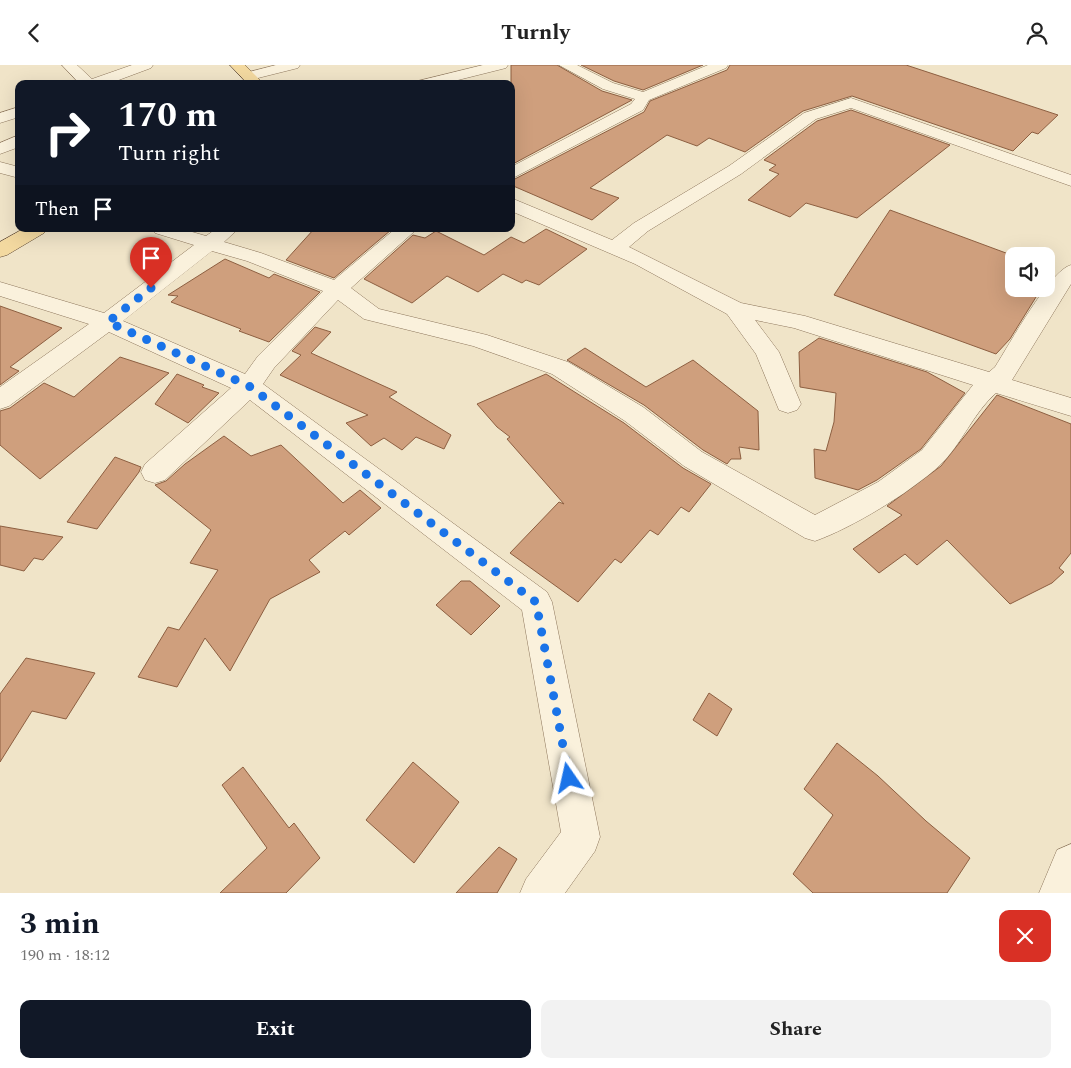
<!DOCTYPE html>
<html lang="en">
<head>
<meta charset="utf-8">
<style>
	body { margin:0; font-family:Spectral,serif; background:#f2f2f2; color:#222; height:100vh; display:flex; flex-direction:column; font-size:19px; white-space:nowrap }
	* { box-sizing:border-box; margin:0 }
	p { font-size:16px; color:#767676 }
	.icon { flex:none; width:28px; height:28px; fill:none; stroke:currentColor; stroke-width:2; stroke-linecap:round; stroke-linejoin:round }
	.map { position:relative; height:828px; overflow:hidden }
	.side { display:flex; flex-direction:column; background:#fff; flex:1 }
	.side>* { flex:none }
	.guide { position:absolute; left:15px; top:15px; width:500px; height:152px; border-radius:10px; box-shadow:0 5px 20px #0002; background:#111827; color:#fff; overflow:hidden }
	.fabs { position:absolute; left:1005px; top:182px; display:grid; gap:10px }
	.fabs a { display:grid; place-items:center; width:50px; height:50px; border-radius:10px; background:#fff; box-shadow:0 5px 20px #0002; font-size:25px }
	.pin { position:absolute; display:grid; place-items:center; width:42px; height:42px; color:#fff; margin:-51px -21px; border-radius:50% 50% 50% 0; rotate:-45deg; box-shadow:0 0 5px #0007 }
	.pin .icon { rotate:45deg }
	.me { position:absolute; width:55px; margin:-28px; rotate:349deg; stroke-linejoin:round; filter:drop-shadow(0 0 4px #0008) }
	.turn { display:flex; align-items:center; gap:18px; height:105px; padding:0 20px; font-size:22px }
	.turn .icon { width:65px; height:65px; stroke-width:2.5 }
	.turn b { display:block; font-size:35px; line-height:42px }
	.then { display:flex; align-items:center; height:48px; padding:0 20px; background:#0003; gap:10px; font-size:19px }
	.round { display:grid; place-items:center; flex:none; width:52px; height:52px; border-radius:10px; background:#f2f2f2 }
	.head { display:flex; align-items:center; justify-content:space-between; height:85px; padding:0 20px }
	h1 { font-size:30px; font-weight:700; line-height:38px; color:#111827 }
	.primary-button { display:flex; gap:10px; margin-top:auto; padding:10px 20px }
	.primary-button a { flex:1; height:58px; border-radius:10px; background:#111827; color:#fff; font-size:20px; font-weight:700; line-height:58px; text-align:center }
	.primary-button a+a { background:#f2f2f2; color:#222 }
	header { display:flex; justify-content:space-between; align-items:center; height:65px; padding:0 20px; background:#fff; font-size:22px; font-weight:700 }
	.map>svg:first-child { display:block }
</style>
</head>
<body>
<header><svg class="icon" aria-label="back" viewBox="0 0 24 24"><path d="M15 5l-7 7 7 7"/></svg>Turnly<svg class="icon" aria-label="person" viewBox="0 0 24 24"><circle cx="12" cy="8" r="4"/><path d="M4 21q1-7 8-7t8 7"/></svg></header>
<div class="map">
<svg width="1071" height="828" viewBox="0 0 1071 828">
	<rect width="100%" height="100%" fill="#f0e4c8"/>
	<!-- building -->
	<g fill="#cf9f7d" stroke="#8d5f41">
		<path d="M 511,0 L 557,0 L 602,26 L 632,35 L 511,100 Z"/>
		<path d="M 581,0 L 703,0 L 643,25 L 614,16 Z"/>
		<path d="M 730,0 L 906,0 L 1058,50 L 1038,69 L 1032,67 L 1013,86 L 852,31 L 803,46 L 745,87 L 709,73 L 697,81 L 667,70 L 590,123 L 619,133 L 592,155 L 511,120 L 511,116 L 644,47 L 650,36 L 727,5 Z"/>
		<path d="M 851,45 L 950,80 L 857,153 L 806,138 L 790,152 L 748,135 L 779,109 L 769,105 L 776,100 L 764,95 L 817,56 Z"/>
		<path d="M 890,145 L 1014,191 L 1014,224 L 1041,224 L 1010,274 L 996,289 L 834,230 Z"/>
		<path d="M 314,164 L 386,164 L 391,165 L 334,213 L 286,195 Z"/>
		<path d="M 546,164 L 587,184 L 539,220 L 526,215 L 522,218 L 503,209 L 478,227 L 447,211 L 412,238 L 364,214 L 413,170 L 425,173 L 436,166 L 484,190 L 511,172 L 524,178 Z"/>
		<path d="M 225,194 L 269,213 L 274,209 L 320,227 L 269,277 L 239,266 L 241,264 L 171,237 L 178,231 L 168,230 Z"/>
		<path d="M 0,241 L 62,263 L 10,302 L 19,306 L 0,320 Z"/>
		<path d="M 315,262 L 331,267 L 311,288 L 397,327 L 389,332 L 451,370 L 444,384 L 416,372 L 402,385 L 384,373 L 371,381 L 346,358 L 368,350 L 280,310 L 301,290 L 292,286 Z"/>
		<path d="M 819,273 L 927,307 L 965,328 L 921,384 L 877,415 L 858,425 L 815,413 L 814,384 L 826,386 L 834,357 L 836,328 L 800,322 L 799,287 Z"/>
		<path d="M 585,283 L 646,322 L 693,295 L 758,346 L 759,385 L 739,382 L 741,394 L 731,394 L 727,399 L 703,385 L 644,340 L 567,295 Z"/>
		<path d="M 120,292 L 169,308 L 40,414 L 0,380 L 0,346 L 10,343 L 44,318 L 74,332 Z"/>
		<path d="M 177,309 L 204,320 L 202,322 L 219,328 L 188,358 L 155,339 Z"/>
		<path d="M 546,309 L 624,358 L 683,403 L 711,419 L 689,447 L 681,442 L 658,470 L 650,465 L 621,498 L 615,494 L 578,537 L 510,488 L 559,437 L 564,439 L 507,374 L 510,372 L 497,362 L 477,339 Z"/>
		<path d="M 997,330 L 1071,359 L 1071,488 L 1059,503 L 1064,507 L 1052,518 L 1010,539 L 947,475 L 917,500 L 905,489 L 879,508 L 853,484 L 902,450 L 887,441 L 941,401 Z"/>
		<path d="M 224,371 L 251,391 L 281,380 L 343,438 L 360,425 L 381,443 L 349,470 L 345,466 L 309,495 L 320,507 L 270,534 L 230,606 L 205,573 L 177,622 L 138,612 L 168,562 L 179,565 L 218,505 L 190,498 L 211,465 L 155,420 L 166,416 L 185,399 Z"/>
		<path d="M 115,392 L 141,402 L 139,407 L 97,464 L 67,457 Z"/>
		<path d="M 0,461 L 63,472 L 43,495 L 34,493 L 24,506 L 0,500 Z"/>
		<path d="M 461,516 L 470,516 L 500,541 L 471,570 L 436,540 Z"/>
		<path d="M 26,593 L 95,608 L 66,654 L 32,646 L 0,697 L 0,629 Z"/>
		<path d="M 709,628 L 732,644 L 717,671 L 693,655 Z"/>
		<path d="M 837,678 L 878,711 L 926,756 L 970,793 L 947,828 L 813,828 L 793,809 L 833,750 L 804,724 Z"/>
		<path d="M 413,697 L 459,737 L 414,798 L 366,755 Z"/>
		<path d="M 243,702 L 289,763 L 294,758 L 320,793 L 286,828 L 220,828 L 267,783 L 222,720 Z"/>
		<path d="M 499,782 L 517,794 L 497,828 L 456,828 Z"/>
	</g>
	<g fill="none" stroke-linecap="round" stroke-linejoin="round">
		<defs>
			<g id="minor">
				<path d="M 62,0 L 77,0 L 92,14 L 132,0 L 153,0 L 151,3 L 108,19 L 80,19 Z"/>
				<path d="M 276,0 L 300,0 L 298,3 L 250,15 L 243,11 L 245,8 Z"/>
				<path d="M 483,0 L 508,0 L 506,3 L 442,19 L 416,19 L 418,16 Z"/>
				<path d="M 559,0 L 577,0 L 613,18 L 643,27 L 708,0 L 728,0 L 726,3 L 649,35 L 643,45 L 511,114 L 511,102 L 631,39 L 635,34 L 603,24 Z"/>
				<path d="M 851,33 L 1071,110 L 1071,121 L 851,43 L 816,54 L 741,109 L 648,166 L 629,182 L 741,238 L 805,251 L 989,307 L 995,302 C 1009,280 1050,205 1071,200 L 1071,219 L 1012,315 L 1071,333 L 1071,351 L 996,328 C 973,348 962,379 940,400 C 911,427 852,463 815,476 L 805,473 L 684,401 L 625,356 L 552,309 L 473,281 L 364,254 L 338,235 L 274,303 L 263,319 L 547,527 L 552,537 L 600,772 L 595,786 L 565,828 L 520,828 L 526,814 L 561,767 L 522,545 L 250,335 L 165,415 L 155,418 L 145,415 L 141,407 L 145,399 L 231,323 L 109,267 L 9,341 L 0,344 L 0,322 L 89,259 L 0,231 L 0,217 L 104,248 L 194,180 L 155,168 L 152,164 L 182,164 L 206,171 L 216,164 L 238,164 L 224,177 L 261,188 L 334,215 L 395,164 L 417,164 L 351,223 L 379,244 L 487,270 L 568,297 L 643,342 L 702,387 L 815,450 L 878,417 L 922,385 L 973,320 L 794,263 L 755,255 L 779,287 L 801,339 L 797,345 L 788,348 L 779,345 L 756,289 L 727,249 L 635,199 L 511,146 L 511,133 L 612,175 L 634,158 L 729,101 L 804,48 ZM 212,186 L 247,196 L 323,226 L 258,291 L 245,309 L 123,256 Z"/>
				<path d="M 19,42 L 19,52 L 0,58 L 0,48 Z"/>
				<path d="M 19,70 L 19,82 L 0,89 L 0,78 Z"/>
				<path d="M 0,97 L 19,102 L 19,113 L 0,108 Z"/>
				<path d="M 1071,779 L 1071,828 L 1039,828 L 1057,785 Z"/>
			</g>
			<g id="major">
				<path d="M 230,0 L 245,0 L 264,19 L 248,19 Z"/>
				<path d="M 23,164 L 47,164 L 44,168 L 7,190 L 0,192 L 0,177 Z"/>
			</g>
		</defs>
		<!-- minor casing -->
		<use href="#minor" stroke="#8d765c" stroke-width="1"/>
		<!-- major casing -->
		<use href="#major" stroke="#5b4430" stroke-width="1"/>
		<!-- minor -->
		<use href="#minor" fill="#faf1dc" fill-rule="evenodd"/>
		<!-- major -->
		<use href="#major" fill="#f3d9a0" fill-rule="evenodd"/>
	</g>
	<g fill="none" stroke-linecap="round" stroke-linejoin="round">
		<!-- route -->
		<path stroke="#1a73e8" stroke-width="9" stroke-dasharray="0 16.2" d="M 151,223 L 108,257 L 249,321 L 536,537 L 569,713"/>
	</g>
</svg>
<div class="fabs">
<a><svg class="icon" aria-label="sound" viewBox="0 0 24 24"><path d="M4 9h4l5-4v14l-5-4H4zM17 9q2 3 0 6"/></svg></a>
</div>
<div class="pin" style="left:151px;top:223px;background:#d93025"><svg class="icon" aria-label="arrive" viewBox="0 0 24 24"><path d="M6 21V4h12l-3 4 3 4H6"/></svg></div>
<svg class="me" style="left:569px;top:713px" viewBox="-20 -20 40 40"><path d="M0-17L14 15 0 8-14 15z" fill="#1a73e8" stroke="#fff" stroke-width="4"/></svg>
<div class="guide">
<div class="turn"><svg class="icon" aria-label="right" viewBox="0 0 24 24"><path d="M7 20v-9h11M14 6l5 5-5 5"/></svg><div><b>170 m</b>Turn right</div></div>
<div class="then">Then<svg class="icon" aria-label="arrive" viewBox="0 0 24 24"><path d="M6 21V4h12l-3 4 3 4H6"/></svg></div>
</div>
</div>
<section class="side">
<div class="head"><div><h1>3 min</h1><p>190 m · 18:12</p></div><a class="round" style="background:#d93025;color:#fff"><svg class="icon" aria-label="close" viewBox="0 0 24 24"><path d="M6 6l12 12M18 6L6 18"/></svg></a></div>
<div class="primary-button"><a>Exit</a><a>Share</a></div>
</section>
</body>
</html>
